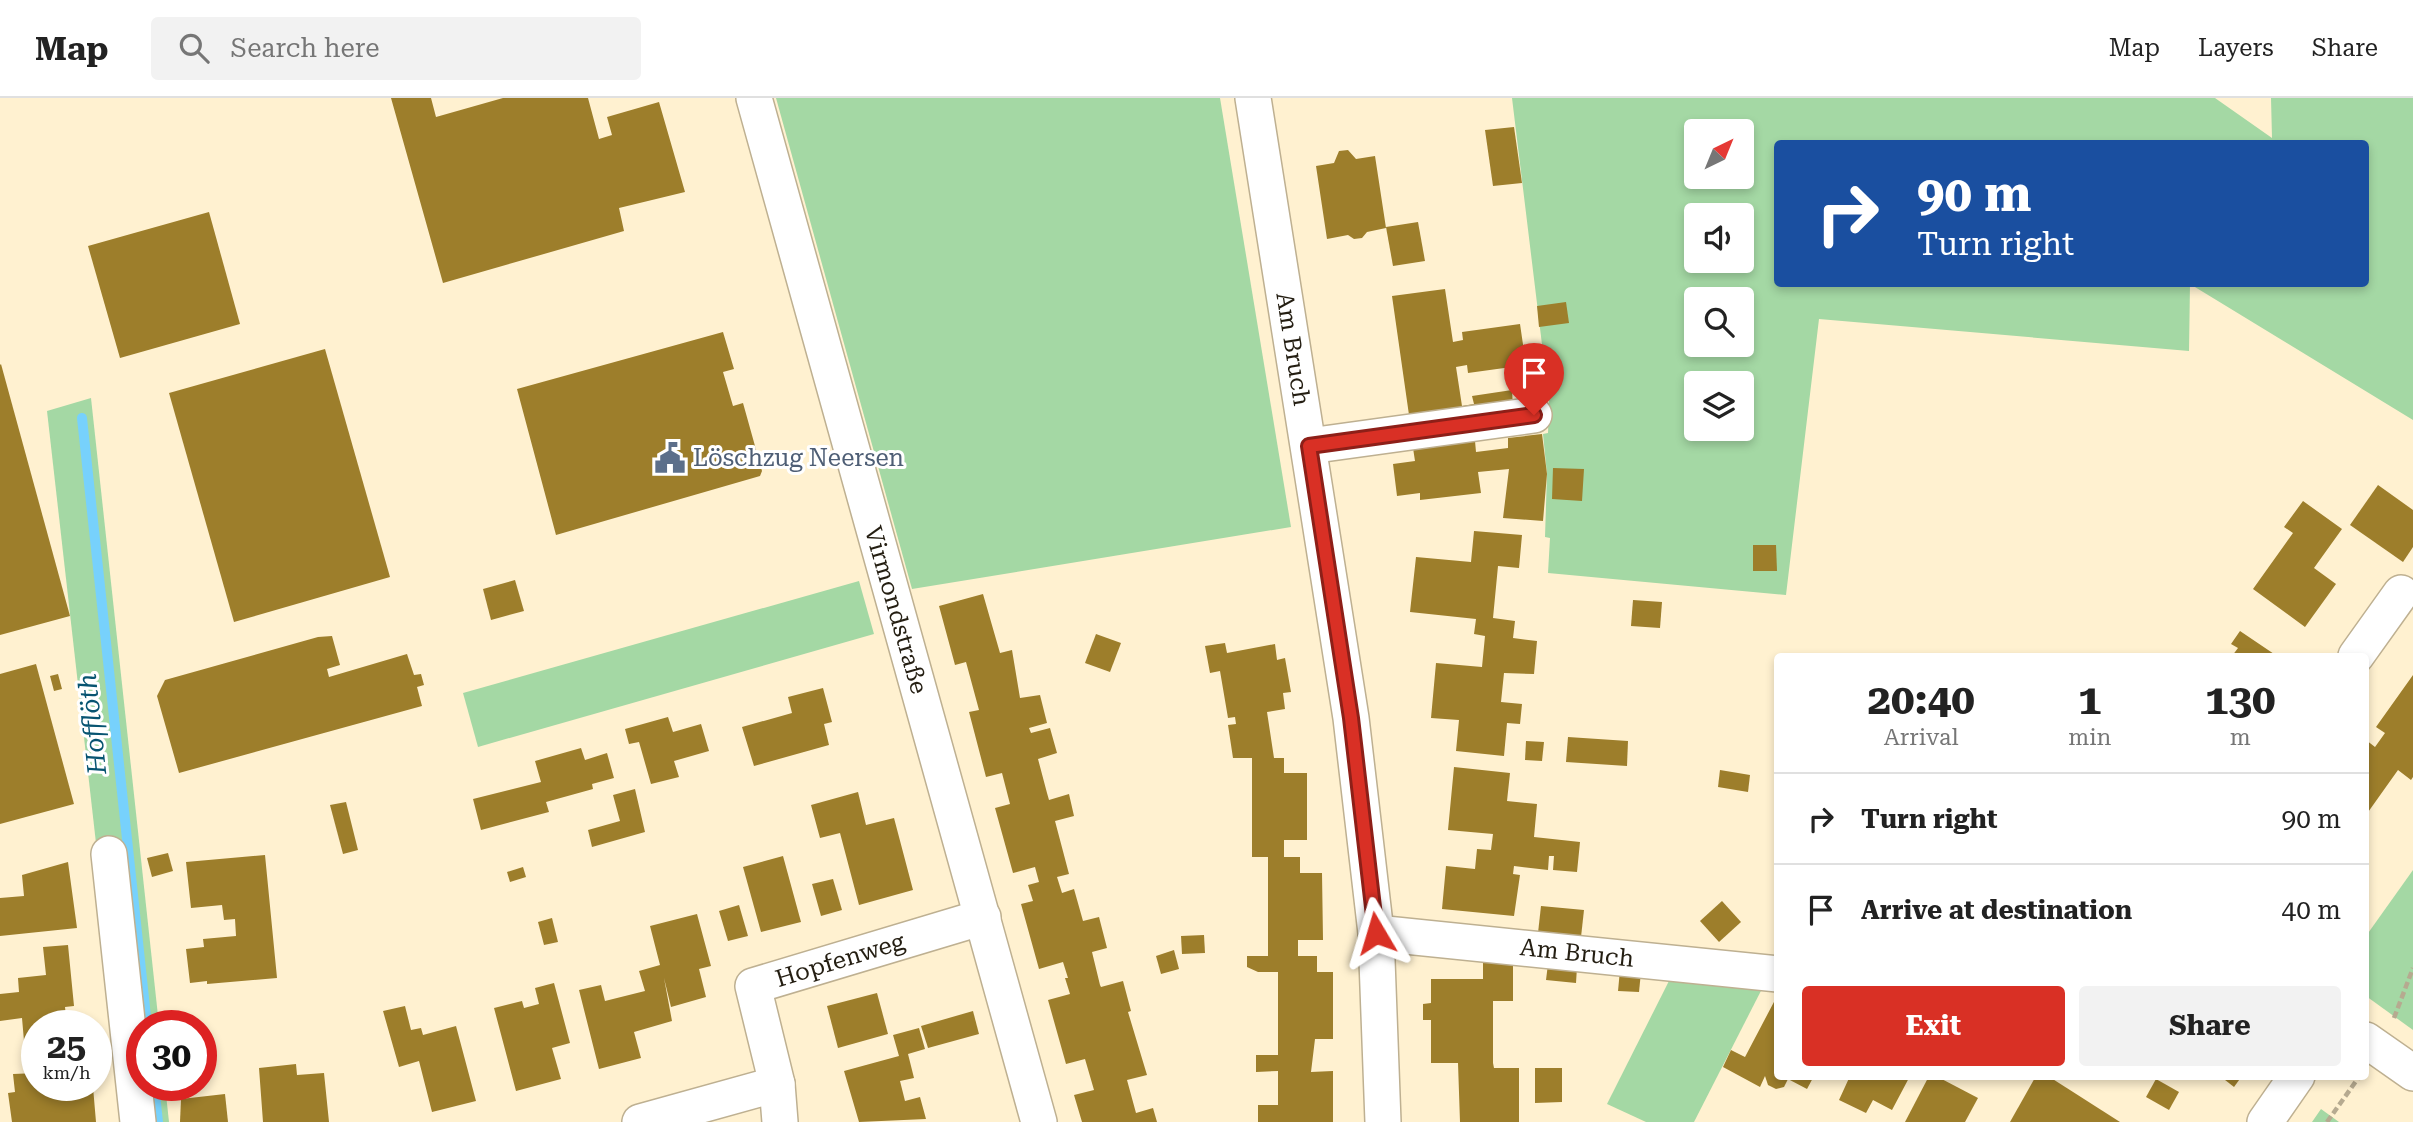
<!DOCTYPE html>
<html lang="en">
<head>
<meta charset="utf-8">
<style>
	body { margin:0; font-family:"Roboto Serif",serif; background:#f2f2f2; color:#222; height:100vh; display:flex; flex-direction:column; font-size:26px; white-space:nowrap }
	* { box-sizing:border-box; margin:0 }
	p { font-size:23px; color:#767676 }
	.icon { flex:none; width:38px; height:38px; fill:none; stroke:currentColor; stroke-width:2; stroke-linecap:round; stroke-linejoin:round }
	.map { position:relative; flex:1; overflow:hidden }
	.panel { position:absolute; left:1774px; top:555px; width:595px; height:427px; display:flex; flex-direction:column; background:#fff; border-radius:7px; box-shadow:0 4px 10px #0003 }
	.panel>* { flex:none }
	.banner { position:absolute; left:1774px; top:42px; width:595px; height:147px; border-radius:7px; box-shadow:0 4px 10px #0003; background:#1a4fa0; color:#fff; overflow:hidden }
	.needle { width:46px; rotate:43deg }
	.tools { position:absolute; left:1684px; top:21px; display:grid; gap:14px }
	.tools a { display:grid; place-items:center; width:70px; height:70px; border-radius:7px; background:#fff; box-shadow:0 4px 10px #0003; font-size:35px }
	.speed { position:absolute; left:21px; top:912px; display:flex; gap:14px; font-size:35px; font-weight:700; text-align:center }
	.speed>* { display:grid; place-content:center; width:91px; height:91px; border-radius:50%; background:#fff; box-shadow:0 4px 10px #0003; line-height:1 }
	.speed small { font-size:18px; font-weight:400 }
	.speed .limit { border:10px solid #d22; background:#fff; color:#111 }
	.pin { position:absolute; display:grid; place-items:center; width:60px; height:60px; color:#fff; margin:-72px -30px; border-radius:50% 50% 50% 0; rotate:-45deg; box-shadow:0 0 7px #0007 }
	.pin .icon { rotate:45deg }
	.me { position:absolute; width:77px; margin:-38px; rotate:353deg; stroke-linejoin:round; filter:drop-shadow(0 0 5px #0008) }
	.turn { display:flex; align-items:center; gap:24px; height:147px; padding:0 28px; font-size:32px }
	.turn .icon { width:91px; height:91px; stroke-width:2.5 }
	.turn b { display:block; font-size:49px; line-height:60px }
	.eta { display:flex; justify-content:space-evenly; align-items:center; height:119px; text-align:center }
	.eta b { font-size:42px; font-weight:700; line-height:49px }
	.action { display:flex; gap:14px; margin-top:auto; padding:14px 28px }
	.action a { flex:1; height:80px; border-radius:7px; background:#d93025; color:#fff; font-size:28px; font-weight:700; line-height:80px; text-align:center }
	.action a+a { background:#f2f2f2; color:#222 }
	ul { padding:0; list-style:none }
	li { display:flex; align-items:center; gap:21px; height:91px; padding:0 28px; border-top:2px solid #e0e0e0 }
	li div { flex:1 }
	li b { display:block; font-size:26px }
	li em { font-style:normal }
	header { display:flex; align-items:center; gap:42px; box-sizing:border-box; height:98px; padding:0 35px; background:#fff; border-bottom:2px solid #e0e0e0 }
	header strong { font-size:33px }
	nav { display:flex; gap:38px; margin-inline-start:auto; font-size:24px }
	.search { width:490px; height:63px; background:#f2f2f2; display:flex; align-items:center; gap:18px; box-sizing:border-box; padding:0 24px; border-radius:7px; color:#767676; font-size:26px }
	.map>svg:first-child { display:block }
</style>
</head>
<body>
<header>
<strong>Map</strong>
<div class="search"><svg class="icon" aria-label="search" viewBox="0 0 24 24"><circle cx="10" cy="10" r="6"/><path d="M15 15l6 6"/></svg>Search here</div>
<nav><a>Map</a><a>Layers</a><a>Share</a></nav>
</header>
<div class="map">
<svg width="2413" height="1024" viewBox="0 0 2413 1024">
	<rect width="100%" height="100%" fill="#fff1d0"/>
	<!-- green -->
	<g fill="#a4d8a4" fill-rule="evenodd">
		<path d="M 776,0 L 1220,0 L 1291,429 L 912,491 Z"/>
		<path d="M 1512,0 L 2215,0 L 2272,40 L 2271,0 L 2413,0 L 2413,322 L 2190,186 L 2189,253 L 1819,221 L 1786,497 L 1548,475 L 1550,440 L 1545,439 L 1547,376 L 1543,336 L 1548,335 L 1549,304 ZM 1696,33 L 1741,33 L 1741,79 L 1696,79 ZM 1778,46 L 2366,46 L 2366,186 L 1778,186 ZM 1696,117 L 1741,117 L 1741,163 L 1696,163 ZM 1696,201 L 1741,201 L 1741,247 L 1696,247 ZM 1696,285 L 1741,285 L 1741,331 L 1696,331 Z"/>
		<path d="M 91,300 L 159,927 L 142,928 L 97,754 L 47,313 Z"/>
		<path d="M 859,483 L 874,536 L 478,649 L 463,595 Z"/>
		<path d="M 2413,772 L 2413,932 L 2366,898 L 2366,838 Z"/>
		<path d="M 1673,875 L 1766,883 L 1694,1024 L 1646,1024 L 1607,1006 Z"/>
		<path d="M 147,987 L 165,987 L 169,1024 L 151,1024 Z"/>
		<path d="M 2321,1011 L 2339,1024 L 2301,1024 L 2312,1024 Z"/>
	</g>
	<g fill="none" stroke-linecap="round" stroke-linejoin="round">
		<!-- stream -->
		<g stroke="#77d1fc" stroke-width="10">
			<path d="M 82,320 L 147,928"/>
			<path d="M 154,987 L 158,1024"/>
		</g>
	</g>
	<!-- building -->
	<g fill="#9d7e2b">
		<path d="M 391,0 L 431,0 L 436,19 L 503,0 L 588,0 L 599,41 L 612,37 L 607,19 L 659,4 L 685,94 L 619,110 L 624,133 L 443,185 Z"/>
		<path d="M 1514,29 L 1522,85 L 1493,88 L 1485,32 Z"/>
		<path d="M 1348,52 L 1356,61 L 1375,58 L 1386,130 L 1367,134 L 1362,140 L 1354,141 L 1348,137 L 1327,141 L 1316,68 L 1334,65 L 1339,53 Z"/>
		<path d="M 209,114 L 240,226 L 120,260 L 88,148 Z"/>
		<path d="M 1418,124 L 1425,163 L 1393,168 L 1386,129 Z"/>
		<path d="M 1445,191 L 1453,244 L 1463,242 L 1462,234 L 1520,226 L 1526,267 L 1468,275 L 1467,267 L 1456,269 L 1462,308 L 1474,306 L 1472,298 L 1512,292 L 1513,309 L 1410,324 L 1392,198 Z"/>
		<path d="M 1566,204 L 1569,225 L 1539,229 L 1537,208 Z"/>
		<path d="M 723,234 L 734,271 L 723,274 L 733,308 L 743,305 L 762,373 L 760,378 L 556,437 L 517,291 Z"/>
		<path d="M 325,251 L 390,479 L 234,524 L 169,295 Z"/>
		<path d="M 1,266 L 70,518 L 0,537 L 0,267 Z"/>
		<path d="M 1542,336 L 1547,376 L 1543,423 L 1503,420 L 1509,371 L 1478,374 L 1481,395 L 1420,402 L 1420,395 L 1397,398 L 1393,366 L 1415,363 L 1413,350 L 1475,343 L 1476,354 L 1508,350 L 1508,340 Z"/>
		<path d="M 1553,370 L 1584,371 L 1582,403 L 1552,401 Z"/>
		<path d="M 2378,387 L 2413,412 L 2413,449 L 2403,464 L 2350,427 Z"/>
		<path d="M 2303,403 L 2342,431 L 2314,470 L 2336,486 L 2305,529 L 2253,491 L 2293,435 L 2284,429 Z"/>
		<path d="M 1474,433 L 1522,437 L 1519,470 L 1498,468 L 1493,520 L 1515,523 L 1513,540 L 1537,543 L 1534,576 L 1504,575 L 1501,604 L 1522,606 L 1520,626 L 1507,625 L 1504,658 L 1456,653 L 1459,622 L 1431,620 L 1436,565 L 1482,569 L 1485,538 L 1474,536 L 1476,521 L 1410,514 L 1416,459 L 1471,464 Z"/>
		<path d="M 1753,447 L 1776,447 L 1777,473 L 1753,473 Z"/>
		<path d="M 515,482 L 524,513 L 491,522 L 483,491 Z"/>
		<path d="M 983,496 L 1000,555 L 1012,552 L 1020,600 L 1040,597 L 1047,625 L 1029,630 L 1031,635 L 1050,630 L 1057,655 L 1038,661 L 1047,695 L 1049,702 L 1069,696 L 1074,718 L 1055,723 L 1069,776 L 1057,779 L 1062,795 L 1074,791 L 1083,823 L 1099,819 L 1107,850 L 1092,854 L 1100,887 L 1101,889 L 1123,883 L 1131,913 L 1128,914 L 1147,977 L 1127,982 L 1136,1015 L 1153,1010 L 1157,1024 L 1082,1024 L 1074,997 L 1094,992 L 1085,961 L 1066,966 L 1048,902 L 1070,896 L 1065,880 L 1068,880 L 1063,864 L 1039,871 L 1021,806 L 1033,803 L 1028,787 L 1039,784 L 1035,769 L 1013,775 L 995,710 L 1010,706 L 1002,675 L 986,679 L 969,614 L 979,612 L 966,564 L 955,567 L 939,508 Z"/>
		<path d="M 1633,502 L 1662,504 L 1660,530 L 1631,528 Z"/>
		<path d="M 2240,533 L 2277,558 L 2232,558 L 2238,550 L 2231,546 Z"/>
		<path d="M 1096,536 L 1121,545 L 1110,574 L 1085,565 Z"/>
		<path d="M 332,538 L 340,567 L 327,571 L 329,579 L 407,556 L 414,577 L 421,576 L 424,587 L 417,589 L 422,608 L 179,675 L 157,598 L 165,582 L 318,539 Z"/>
		<path d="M 1225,545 L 1227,555 L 1275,546 L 1277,562 L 1285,560 L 1291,594 L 1283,595 L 1285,611 L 1267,614 L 1274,660 L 1284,660 L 1284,675 L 1307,675 L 1307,742 L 1284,742 L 1284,759 L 1300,759 L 1300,775 L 1322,775 L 1323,842 L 1298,842 L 1298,858 L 1317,858 L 1317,874 L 1333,874 L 1333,941 L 1315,941 L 1311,974 L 1333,973 L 1333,1024 L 1258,1024 L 1258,1007 L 1278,1007 L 1278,973 L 1256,974 L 1256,957 L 1278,957 L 1278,874 L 1258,874 L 1247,869 L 1247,858 L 1268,858 L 1268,759 L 1252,759 L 1252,660 L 1233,660 L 1228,627 L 1236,626 L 1235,619 L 1228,620 L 1220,573 L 1210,575 L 1205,548 Z"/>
		<path d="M 36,566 L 74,706 L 0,726 L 0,576 Z"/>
		<path d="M 58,576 L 62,591 L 54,593 L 50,578 Z"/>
		<path d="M 2413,577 L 2413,679 L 2411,682 L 2398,672 L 2366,717 L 2366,642 L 2375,649 L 2385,635 L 2376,629 Z"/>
		<path d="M 823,590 L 832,624 L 824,626 L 829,647 L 754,668 L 742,629 L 792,615 L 788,599 Z"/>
		<path d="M 668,619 L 673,634 L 701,626 L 709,653 L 674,663 L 679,679 L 651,686 L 639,644 L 629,646 L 625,631 Z"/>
		<path d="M 1568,639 L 1628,643 L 1627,668 L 1566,664 Z"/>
		<path d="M 1526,643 L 1544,644 L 1542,663 L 1525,662 Z"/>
		<path d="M 581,650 L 585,662 L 607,655 L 614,680 L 592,686 L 593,691 L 546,704 L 549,714 L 481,732 L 473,701 L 541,684 L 535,663 Z"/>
		<path d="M 1454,669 L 1510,675 L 1507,703 L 1537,706 L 1534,739 L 1580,744 L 1577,774 L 1553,772 L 1554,758 L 1549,758 L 1548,772 L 1514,768 L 1513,776 L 1520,777 L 1514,818 L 1442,811 L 1446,768 L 1475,771 L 1477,751 L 1491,752 L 1493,736 L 1448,732 Z"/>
		<path d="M 1720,672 L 1750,677 L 1748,694 L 1718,689 Z"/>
		<path d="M 635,691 L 645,734 L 592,749 L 588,732 L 620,723 L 613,697 Z"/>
		<path d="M 858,694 L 866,727 L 894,720 L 913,792 L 859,807 L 840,735 L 820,740 L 811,707 Z"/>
		<path d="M 346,704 L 358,752 L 343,756 L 330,707 Z"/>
		<path d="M 168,755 L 173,773 L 152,779 L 147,760 Z"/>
		<path d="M 265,757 L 277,880 L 207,886 L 207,883 L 190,885 L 186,851 L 204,849 L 203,841 L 236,838 L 235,821 L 224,822 L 222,807 L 191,810 L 186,764 Z"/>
		<path d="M 783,758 L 801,824 L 761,834 L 743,769 Z"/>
		<path d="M 68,764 L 77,830 L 0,838 L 0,800 L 24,798 L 22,777 Z"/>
		<path d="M 523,769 L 526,779 L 510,784 L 507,774 Z"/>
		<path d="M 833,781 L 842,812 L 821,818 L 812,786 Z"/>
		<path d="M 1722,803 L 1741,824 L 1719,844 L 1700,823 Z"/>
		<path d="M 739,807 L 748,838 L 728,843 L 719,813 Z"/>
		<path d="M 1541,808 L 1584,812 L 1581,839 L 1538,835 Z"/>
		<path d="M 697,816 L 711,868 L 699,871 L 706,899 L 671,909 L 664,880 L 672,923 L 634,934 L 641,960 L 599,971 L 579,892 L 601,887 L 605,903 L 645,893 L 639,873 L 660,867 L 650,828 Z"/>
		<path d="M 552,820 L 558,844 L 544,847 L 538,824 Z"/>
		<path d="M 1204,837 L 1205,855 L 1182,856 L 1181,838 Z"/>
		<path d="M 68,847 L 74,908 L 65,909 L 67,928 L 37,928 L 37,942 L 24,943 L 22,920 L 0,923 L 0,896 L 19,894 L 18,880 L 46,877 L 43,849 Z"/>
		<path d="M 1174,852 L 1179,871 L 1161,876 L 1156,858 Z"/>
		<path d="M 1483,864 L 1513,864 L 1513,903 L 1493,903 L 1493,965 L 1494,970 L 1519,970 L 1519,1024 L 1460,1024 L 1458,965 L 1431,965 L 1431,922 L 1423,922 L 1423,906 L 1431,905 L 1431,881 L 1483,881 Z"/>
		<path d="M 1548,866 L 1577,869 L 1576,885 L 1546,882 Z"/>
		<path d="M 1620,872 L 1641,874 L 1639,894 L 1618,893 Z"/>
		<path d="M 554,885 L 570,945 L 552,950 L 561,981 L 516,993 L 494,910 L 522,903 L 524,910 L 539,906 L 535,890 Z"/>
		<path d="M 877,895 L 888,936 L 838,950 L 827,908 Z"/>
		<path d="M 1775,902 L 1778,904 L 1778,978 L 1814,978 L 1807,991 L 1788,981 L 1784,989 L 1776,991 L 1768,987 L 1765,978 L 1760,989 L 1723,969 L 1731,952 L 1745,959 Z"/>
		<path d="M 405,908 L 411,932 L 421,930 L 423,937 L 456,928 L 476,1003 L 432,1014 L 419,963 L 399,969 L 383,913 Z"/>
		<path d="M 973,913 L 979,936 L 928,950 L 921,928 Z"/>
		<path d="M 919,930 L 925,951 L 908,956 L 914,980 L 900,983 L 905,1003 L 920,999 L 926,1021 L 859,1024 L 844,973 L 899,958 L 893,937 Z"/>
		<path d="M 296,966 L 297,977 L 324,975 L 329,1024 L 263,1024 L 259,970 Z"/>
		<path d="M 1535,970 L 1562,970 L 1562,1004 L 1535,1005 Z"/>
		<path d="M 37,975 L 37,987 L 63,987 L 63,992 L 93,989 L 96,1024 L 12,1024 L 8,995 L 15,994 L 13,976 Z"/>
		<path d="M 1850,978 L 1910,978 L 1892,1012 L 1873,1002 L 1866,1015 L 1839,1002 Z"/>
		<path d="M 1929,978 L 1936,978 L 1978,1000 L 1965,1024 L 1905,1024 Z"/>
		<path d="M 2036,978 L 2048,978 L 2120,1024 L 2010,1024 Z"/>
		<path d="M 2220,978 L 2242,978 L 2234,989 Z"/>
		<path d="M 2156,981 L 2179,994 L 2169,1012 L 2146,999 Z"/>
		<path d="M 225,996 L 228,1024 L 180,1024 L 181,1001 Z"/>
	</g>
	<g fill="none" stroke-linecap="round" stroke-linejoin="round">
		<defs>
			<g id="minor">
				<path d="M 754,0 L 1039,1024"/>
				<path d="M 1253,0 L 1351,620 L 1376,835 L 1383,1024"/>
				<path d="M 1309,348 L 1534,317"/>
				<path d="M 2356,558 L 2401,495"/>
				<path d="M 109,756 L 138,1024"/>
				<path d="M 1376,835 L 1778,876"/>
				<path d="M 2366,942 L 2413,975"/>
				<path d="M 640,1024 L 777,986"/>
				<path d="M 780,1024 L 777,986 L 753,888 L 983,819"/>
				<path d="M 2265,1024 L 2297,978"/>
			</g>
		</defs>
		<!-- minor casing -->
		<use href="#minor" stroke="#beb091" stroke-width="38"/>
		<!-- path -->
		<g stroke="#b6aa90" stroke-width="4.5" stroke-dasharray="7 3.5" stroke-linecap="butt">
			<path d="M 2394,920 L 2413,870"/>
			<path d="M 2327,1024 L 2359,979"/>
		</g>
		<!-- minor -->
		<use href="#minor" stroke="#fff" stroke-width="35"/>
	</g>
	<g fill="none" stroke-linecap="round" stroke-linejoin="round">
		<defs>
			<path id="route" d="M 1376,835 L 1351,620 L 1309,348 L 1534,317"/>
		</defs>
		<!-- route casing -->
		<use href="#route" stroke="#8d1f18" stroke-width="18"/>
		<!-- route -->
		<use href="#route" stroke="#d93025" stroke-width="12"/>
	</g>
	<!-- icons -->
	<defs>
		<symbol id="civic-bare" viewBox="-9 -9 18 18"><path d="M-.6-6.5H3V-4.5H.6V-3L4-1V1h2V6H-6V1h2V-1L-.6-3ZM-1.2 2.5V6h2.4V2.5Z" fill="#5c6f8a" stroke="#fff" stroke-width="2.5" paint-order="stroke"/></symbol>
	</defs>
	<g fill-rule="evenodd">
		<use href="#civic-bare" x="648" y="338" width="44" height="44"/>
	</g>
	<g text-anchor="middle" stroke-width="6" stroke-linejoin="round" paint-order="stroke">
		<!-- street labels -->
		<g font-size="24" fill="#241e12" stroke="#fff">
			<text transform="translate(1293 251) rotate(81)" y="8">Am Bruch</text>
			<text transform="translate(896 512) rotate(74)" y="8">Virmondstraße</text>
			<text transform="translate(1577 855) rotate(6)" y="8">Am Bruch</text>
			<text transform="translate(840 862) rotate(-17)" y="8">Hopfenweg</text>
		</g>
		<!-- service labels -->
		<g font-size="24" fill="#4e5e75" stroke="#fff" text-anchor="start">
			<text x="693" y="368">Löschzug Neersen</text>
		</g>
		<!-- water labels -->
		<g font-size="26" font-style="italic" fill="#075471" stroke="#fff">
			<text transform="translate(92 626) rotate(-96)" y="9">Hofflöth</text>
		</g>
	</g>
</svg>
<div class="tools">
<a><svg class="needle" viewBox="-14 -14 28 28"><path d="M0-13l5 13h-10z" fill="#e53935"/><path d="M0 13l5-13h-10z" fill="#767676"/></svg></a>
<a><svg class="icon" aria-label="sound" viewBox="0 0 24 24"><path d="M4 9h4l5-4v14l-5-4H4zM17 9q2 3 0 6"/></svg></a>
<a><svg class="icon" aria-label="search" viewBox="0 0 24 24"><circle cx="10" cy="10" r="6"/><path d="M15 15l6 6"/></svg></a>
<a><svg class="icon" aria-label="layers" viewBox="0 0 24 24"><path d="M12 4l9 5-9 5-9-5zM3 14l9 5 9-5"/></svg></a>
</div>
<div class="speed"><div>25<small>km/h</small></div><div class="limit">30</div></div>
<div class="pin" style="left:1534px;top:317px;background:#d93025"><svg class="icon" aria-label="arrive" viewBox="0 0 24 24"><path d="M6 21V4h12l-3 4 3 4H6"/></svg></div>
<svg class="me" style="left:1376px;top:835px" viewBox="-20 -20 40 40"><path d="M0-17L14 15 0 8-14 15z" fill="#d93025" stroke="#fff" stroke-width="4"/></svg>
<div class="banner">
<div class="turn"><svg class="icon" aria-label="right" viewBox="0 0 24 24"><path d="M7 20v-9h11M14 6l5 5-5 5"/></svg><div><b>90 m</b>Turn right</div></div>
</div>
<section class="panel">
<div class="eta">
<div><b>20:40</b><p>Arrival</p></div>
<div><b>1</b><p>min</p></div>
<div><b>130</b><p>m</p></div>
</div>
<ul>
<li><svg class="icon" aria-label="right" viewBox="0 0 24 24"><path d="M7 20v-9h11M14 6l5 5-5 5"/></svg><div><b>Turn right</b></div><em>90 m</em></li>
<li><svg class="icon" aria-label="arrive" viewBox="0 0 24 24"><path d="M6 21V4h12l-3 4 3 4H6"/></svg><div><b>Arrive at destination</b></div><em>40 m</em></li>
</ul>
<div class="action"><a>Exit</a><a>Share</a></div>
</section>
</div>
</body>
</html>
